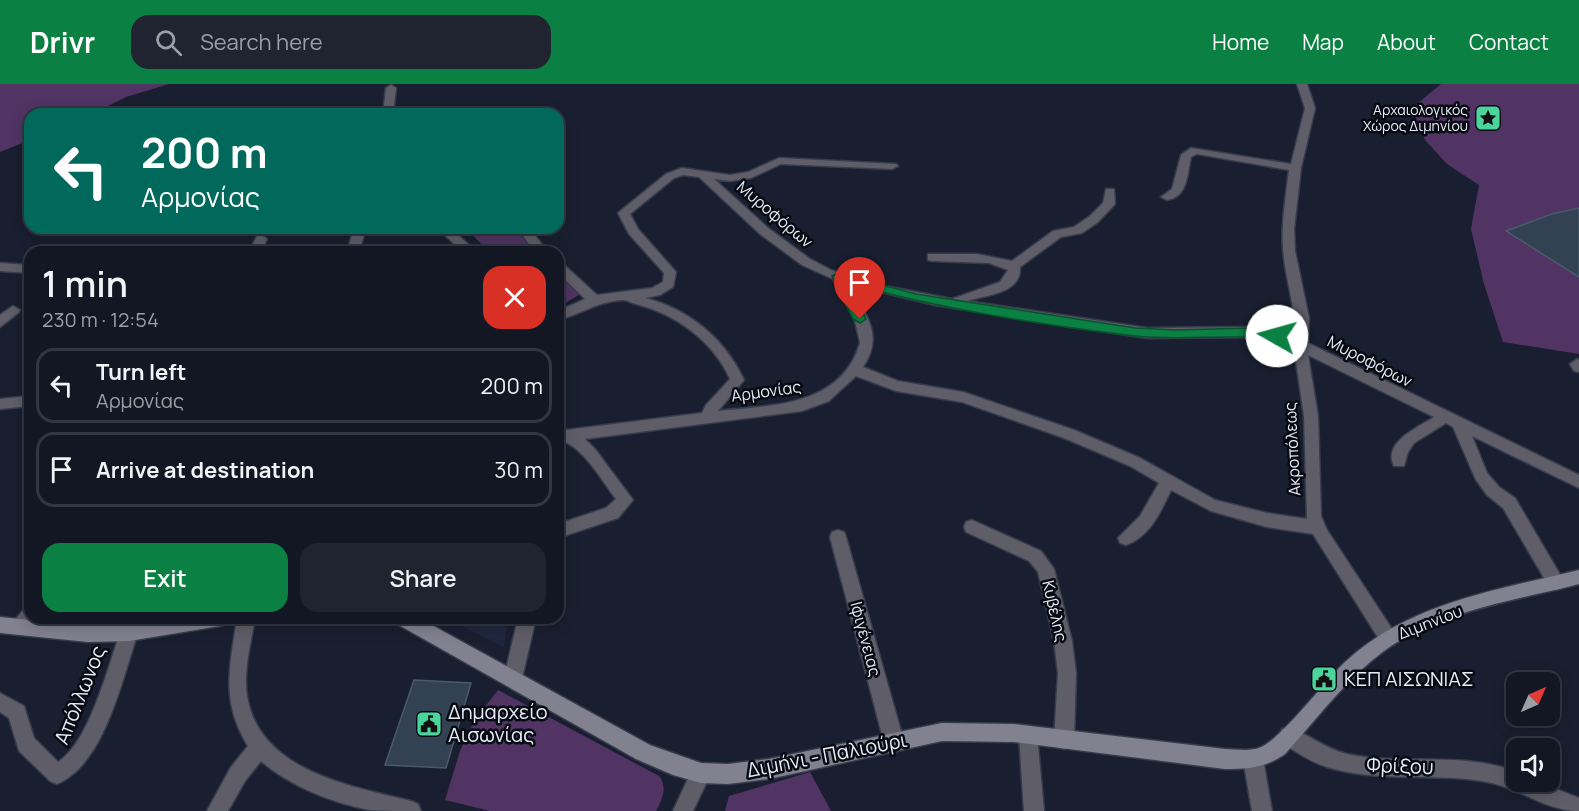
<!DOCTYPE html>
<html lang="en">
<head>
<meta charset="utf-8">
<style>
	body { margin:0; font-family:Manrope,sans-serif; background:#202431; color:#f1f3f6; height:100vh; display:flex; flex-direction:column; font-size:22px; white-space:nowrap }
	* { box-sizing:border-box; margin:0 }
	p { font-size:20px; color:#9d9fa6 }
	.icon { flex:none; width:33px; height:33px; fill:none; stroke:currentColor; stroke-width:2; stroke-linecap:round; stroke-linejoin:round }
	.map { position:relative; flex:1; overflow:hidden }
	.side { position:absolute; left:24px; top:162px; width:540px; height:378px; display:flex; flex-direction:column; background:#131724; border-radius:18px; box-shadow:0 3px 15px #0003,0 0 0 2px #323641 }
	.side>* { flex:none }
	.top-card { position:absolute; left:24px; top:24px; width:540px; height:126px; border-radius:18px; box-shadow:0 3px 15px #0003,0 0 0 2px #323641; background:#00695c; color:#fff; overflow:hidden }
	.needle { width:39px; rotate:45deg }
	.fabs { position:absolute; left:1506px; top:588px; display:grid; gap:12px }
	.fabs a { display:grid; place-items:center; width:54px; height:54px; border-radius:12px; background:#131724; box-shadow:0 3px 15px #0003,0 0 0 2px #323641; font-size:30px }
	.pin { position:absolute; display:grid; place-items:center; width:51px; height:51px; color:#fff; margin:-62px -26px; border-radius:50% 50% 50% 0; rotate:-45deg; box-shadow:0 0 6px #0007 }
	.pin .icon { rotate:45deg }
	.me { position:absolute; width:66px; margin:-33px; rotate:277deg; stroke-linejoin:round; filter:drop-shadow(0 0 4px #0008) }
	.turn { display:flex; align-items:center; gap:21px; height:126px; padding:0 18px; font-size:27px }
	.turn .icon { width:78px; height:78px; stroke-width:2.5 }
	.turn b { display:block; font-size:42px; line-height:51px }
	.round { display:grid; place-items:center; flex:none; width:63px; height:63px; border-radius:18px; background:#202431 }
	.summary { display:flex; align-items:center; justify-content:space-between; height:102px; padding:0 18px }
	h1 { font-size:36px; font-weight:600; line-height:45px }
	.primary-button { display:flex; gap:12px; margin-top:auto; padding:12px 18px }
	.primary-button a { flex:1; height:69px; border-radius:18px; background:#0b8043; color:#fff; font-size:24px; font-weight:600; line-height:69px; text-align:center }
	.primary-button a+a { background:#202431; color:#f1f3f6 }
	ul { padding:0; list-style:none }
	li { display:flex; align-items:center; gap:18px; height:75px; margin:0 12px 9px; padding:0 6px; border:3px solid #323641; border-radius:18px }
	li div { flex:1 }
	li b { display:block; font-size:22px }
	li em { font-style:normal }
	header { display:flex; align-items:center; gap:36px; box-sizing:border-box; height:84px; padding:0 30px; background:#0b8043; color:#fff }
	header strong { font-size:28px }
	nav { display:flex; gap:33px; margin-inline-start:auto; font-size:21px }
	.search { width:420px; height:54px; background:#202431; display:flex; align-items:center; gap:15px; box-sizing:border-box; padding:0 21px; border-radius:18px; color:#9d9fa6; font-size:22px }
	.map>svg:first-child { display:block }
</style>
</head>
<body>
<header>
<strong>Drivr</strong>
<div class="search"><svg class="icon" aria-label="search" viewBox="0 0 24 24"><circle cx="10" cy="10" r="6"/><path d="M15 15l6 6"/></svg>Search here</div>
<nav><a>Home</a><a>Map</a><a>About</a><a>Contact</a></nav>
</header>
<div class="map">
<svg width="1579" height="727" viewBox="0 0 1579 727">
	<rect width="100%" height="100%" fill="#191f30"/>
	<!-- built -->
	<path fill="#1f273e" d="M 445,534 L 508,534 L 504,563 Z"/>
	<!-- green -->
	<g fill="#513464">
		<path d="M 0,0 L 169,0 L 126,13 L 92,30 L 30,30 L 30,56 L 0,68 Z"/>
		<path d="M 1441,0 L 1579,0 L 1579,270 L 1503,258 L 1484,200 L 1471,145 L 1479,101 L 1447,80 L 1425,56 L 1412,24 Z"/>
		<path d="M 466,144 L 521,144 L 539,168 L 489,168 Z"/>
		<path d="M 558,185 L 573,198 L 579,211 L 558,223 Z"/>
		<path d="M 498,606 L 659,692 C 668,703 662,716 656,727 L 490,727 L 445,716 L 460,667 L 474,637 Z"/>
		<path d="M 810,688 L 831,727 L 725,727 L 729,712 Z"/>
	</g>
	<!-- building -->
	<g fill="#324252" stroke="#495a6a" stroke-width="1.5">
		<path d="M 1579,124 L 1579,193 L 1506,147 L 1552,130 Z"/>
		<path d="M 414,596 L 471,599 L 446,684 L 385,681 Z"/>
	</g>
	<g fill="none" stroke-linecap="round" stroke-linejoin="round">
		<defs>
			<g id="minor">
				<path d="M 1297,0 L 1307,0 L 1315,24 L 1301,84 L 1294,145 L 1295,167 L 1309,234 L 1308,259 L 1579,391 L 1579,404 L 1472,352 L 1487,389 L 1499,403 L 1515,414 L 1562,494 L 1564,499 L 1562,504 L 1556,506 L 1550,504 L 1503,424 L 1487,411 L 1476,396 L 1453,343 L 1446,339 L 1414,359 L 1408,368 L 1404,382 L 1394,382 C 1382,358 1419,343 1434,333 L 1308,271 L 1318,332 L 1321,432 L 1327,446 L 1394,548 L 1397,554 L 1394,560 L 1388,562 L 1382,560 L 1313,450 L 1267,443 L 1211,427 L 1171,406 C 1161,427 1150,453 1126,461 L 1120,459 L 1118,454 L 1140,432 L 1159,399 L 1130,382 L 1064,354 L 962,318 L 896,307 L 856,292 L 829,317 L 802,327 L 585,355 L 595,365 L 633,416 L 618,434 L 558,454 L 558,440 L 606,424 L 616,415 C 600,394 584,363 558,355 L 558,343 L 566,346 L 702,329 L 706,321 L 730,295 C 713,257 676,230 636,220 C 631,219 628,216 623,216 C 599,217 581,230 558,236 L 558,227 L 585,215 L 558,189 L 558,178 L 562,179 L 597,211 L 652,204 L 663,198 L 664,189 L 629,150 L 618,129 L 666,90 L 682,84 L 730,91 L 748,88 L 779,74 L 896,80 L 898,82 L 892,85 L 781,80 L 751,94 L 730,97 L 714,95 L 768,144 L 810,175 L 831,186 L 880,201 L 952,215 L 1000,198 L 1008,186 L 989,179 L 932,177 L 928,176 L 928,170 L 977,170 L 1012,177 L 1053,147 L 1074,143 L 1090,132 L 1103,119 L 1106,105 L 1114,105 L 1115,120 L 1098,138 L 1082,149 L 1061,153 L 1020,183 C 1022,210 985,211 967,217 L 1147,244 L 1252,243 L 1295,253 C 1296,222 1285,195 1283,165 C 1281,139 1286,112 1289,86 L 1197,70 L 1191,73 C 1187,90 1188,113 1167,116 L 1161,113 L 1172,105 L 1181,71 L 1191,64 L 1291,80 L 1305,24 ZM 683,91 L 699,93 L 760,150 L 802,181 L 833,195 L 855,237 L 860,259 C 841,323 772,321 718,327 L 744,296 C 725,255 689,225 645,214 L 660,211 L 673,203 L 676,188 L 638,145 L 630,130 L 674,94 ZM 848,200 L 935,221 L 1147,254 L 1252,253 L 1283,258 L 1294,264 L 1304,332 L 1307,435 L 1267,429 L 1215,416 L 1140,374 L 1074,346 L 963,308 L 898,297 L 863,283 C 885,250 865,230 848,200 Z"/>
				<path d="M 391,1 L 396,4 L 393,30 L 383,30 L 386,4 Z"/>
				<path d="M 354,144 L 366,144 L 359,168 L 347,168 Z"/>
				<path d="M 437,144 L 450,144 L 477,168 L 463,168 Z"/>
				<path d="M 517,144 L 529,144 L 548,168 L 535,168 Z"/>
				<path d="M 261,151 L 267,155 L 261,168 L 249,168 L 257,152 Z"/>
				<path d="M 0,179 L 30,181 L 30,189 L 0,187 Z"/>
				<path d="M 13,222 L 20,226 L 18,229 L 0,243 L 0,231 Z"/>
				<path d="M 1577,275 L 1579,276 L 1579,288 L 1574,287 L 1570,280 Z"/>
				<path d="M 30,312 L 30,322 L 0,325 L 0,315 Z"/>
				<path d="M 972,436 L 1041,467 L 1054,485 L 1072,557 L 1076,589 L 1074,656 L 1071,663 L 1064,665 L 1057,663 L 1054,656 L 1058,589 L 1054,557 L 1038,488 L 1029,477 L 966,448 L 964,443 L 966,438 Z"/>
				<path d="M 838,446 L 844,448 L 846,453 L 904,658 L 901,665 L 894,667 L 887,665 L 884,658 L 830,453 L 832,448 Z"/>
				<path d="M 30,523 L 30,534 L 37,534 C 34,541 27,546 20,549 L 14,547 L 11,541 L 24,525 Z"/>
				<path d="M 237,534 L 255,534 C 251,559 243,587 247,612 C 259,687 350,702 411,717 L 418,720 L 421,727 C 405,727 386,727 370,726 C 332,719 290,702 261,677 L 245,697 L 228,727 L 207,727 L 231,683 L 248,662 C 220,617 230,583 237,534 Z"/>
				<path d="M 518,534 L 536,534 L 522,594 L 519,600 L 513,603 L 507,600 L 504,594 Z"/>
				<path d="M 129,541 L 135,543 L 138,549 C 122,594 105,680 57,700 L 50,697 L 19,667 L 9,634 L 0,628 L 0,609 L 24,622 L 34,654 L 58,678 C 89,659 108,583 120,549 L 123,543 Z"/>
				<path d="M 1028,642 L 1035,644 L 1037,651 L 1044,727 L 1024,727 L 1019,651 L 1021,644 Z"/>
				<path d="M 1289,643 C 1310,651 1325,665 1347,670 C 1405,682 1456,667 1516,687 L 1516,698 L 1539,698 L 1579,714 L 1579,727 C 1548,727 1522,706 1492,699 C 1437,687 1381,700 1327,683 C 1310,678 1297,668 1282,659 L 1279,652 L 1282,645 Z"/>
				<path d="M 701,679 L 708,682 L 711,689 L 693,727 L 673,727 L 694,682 Z"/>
			</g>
			<path id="tertiary" d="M 1253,665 L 1260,668 L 1263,675 L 1272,727 L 1252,727 L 1243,675 L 1246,668 Z"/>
			<g id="secondary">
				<path d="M 1579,486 L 1579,500 C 1513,517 1440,527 1384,567 C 1346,595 1317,635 1285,670 C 1265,684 1248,685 1225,685 L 1014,658 L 942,657 L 769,695 L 728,700 L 701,699 L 673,691 L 636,675 L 397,540 L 394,534 L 419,534 L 650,661 L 701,679 L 728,680 L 769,675 L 942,639 L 1014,640 L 1225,665 C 1236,665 1251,668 1261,663 C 1281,655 1325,597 1344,579 C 1408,519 1497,506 1579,486 Z"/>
				<path d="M 0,533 L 88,542 L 129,541 L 172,534 L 229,534 L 226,540 L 220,542 L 129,557 L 88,558 L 0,549 Z"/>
			</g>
		</defs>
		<!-- minor casing -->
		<use href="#minor" stroke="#363c4c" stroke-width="3"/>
		<!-- tertiary casing -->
		<use href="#tertiary" stroke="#363c4c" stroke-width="3"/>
		<!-- secondary casing -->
		<use href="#secondary" stroke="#363c4c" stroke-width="3"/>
		<!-- minor -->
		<use href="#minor" fill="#5f5e68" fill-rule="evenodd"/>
		<!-- tertiary -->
		<use href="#tertiary" fill="#5f5e68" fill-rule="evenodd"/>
		<!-- secondary -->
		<use href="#secondary" fill="#828190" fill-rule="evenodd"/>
	</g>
	<!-- route -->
	<path fill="#0b8043" stroke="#07532c" stroke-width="1.5" d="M 838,189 L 916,210 L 1135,244 L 1176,246 L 1252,244 L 1277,247 L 1283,252 L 1277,256 C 1230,249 1182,257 1135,252 C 1040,241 938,224 847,199 L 866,235 L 860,239 L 853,235 L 832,192 Z"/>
	<!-- icons -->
	<defs>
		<symbol id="sight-square" viewBox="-11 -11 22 22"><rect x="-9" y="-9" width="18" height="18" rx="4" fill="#4bd49b" stroke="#070a11"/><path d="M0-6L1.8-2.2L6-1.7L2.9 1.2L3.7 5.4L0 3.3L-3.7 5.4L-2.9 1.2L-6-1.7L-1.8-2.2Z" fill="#111"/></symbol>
		<symbol id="civic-square" viewBox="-11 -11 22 22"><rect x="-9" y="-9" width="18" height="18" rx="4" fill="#4bd49b" stroke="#070a11"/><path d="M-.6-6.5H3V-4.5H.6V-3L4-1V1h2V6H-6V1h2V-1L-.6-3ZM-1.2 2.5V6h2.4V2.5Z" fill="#111"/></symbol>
	</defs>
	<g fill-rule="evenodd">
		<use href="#sight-square" x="1473" y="19" width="30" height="30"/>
		<use href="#civic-square" x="1309" y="580" width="30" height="30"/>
		<use href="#civic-square" x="414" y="625" width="30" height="30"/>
	</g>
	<g text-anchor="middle" stroke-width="5" stroke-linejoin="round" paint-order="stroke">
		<!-- far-poi labels -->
		<g font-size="14" fill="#e7ecf8" stroke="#070a11" text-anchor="end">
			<text x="1468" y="31">Αρχαιολογικός<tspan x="1468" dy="16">Χώρος Διμηνίου</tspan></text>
		</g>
		<!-- street labels -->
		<g font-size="16" fill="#e7ecf8" stroke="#070a11">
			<text transform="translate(775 130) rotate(40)" y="6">Μυροφόρων</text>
			<text transform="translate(1370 277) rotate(27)" y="6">Μυροφόρων</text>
			<text transform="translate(766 307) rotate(-8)" y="6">Αρμονίας</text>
			<text transform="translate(1292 365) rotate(-93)" y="6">Ακροπόλεως</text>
			<text transform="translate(1055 527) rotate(77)" y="6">Κυβέλης</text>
			<text transform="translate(1430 538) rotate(-21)" y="6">Διμηνίου</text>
			<text transform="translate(866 555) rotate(75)" y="6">Ιφιγένειας</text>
		</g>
		<!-- near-poi labels -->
		<g font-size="20" fill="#e7ecf8" stroke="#070a11" text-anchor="start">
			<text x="1344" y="602">ΚΕΠ ΑΙΣΩΝΙΑΣ</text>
			<text x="448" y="635">Δημαρχείο<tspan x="448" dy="23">Αισωνίας</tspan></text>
		</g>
		<!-- near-street labels -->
		<g font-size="20" fill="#e7ecf8" stroke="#070a11">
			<text transform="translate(80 611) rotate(-68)" y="7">Απόλλωνος</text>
			<text transform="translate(827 671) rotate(-11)" y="7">Διμήνι - Παλιούρι</text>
			<text transform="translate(1400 682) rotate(2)" y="7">Φρίξου</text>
		</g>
	</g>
</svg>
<div class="fabs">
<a><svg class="needle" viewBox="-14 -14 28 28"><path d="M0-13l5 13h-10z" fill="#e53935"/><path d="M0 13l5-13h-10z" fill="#9d9fa6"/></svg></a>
<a><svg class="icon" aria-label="sound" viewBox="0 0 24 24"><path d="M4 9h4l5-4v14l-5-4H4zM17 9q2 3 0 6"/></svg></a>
</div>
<div class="pin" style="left:860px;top:235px;background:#d93025"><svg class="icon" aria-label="arrive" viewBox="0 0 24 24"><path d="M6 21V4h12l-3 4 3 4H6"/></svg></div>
<svg class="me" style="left:1277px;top:252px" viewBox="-20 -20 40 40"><circle r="19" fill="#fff"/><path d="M0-13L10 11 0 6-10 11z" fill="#0b8043"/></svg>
<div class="top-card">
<div class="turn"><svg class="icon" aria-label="left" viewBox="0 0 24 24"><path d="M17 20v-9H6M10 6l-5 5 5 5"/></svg><div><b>200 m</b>Αρμονίας</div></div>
</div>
<section class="side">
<div class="summary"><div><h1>1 min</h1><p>230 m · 12:54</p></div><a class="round" style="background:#d93025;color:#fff"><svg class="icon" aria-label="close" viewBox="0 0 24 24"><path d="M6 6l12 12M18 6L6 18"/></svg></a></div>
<ul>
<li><svg class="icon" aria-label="left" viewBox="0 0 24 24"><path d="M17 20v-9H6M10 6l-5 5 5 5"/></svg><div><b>Turn left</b><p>Αρμονίας</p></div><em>200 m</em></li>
<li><svg class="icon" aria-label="arrive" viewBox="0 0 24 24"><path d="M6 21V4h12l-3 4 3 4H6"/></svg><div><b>Arrive at destination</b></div><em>30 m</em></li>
</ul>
<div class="primary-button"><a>Exit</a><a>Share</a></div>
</section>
</div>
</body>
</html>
